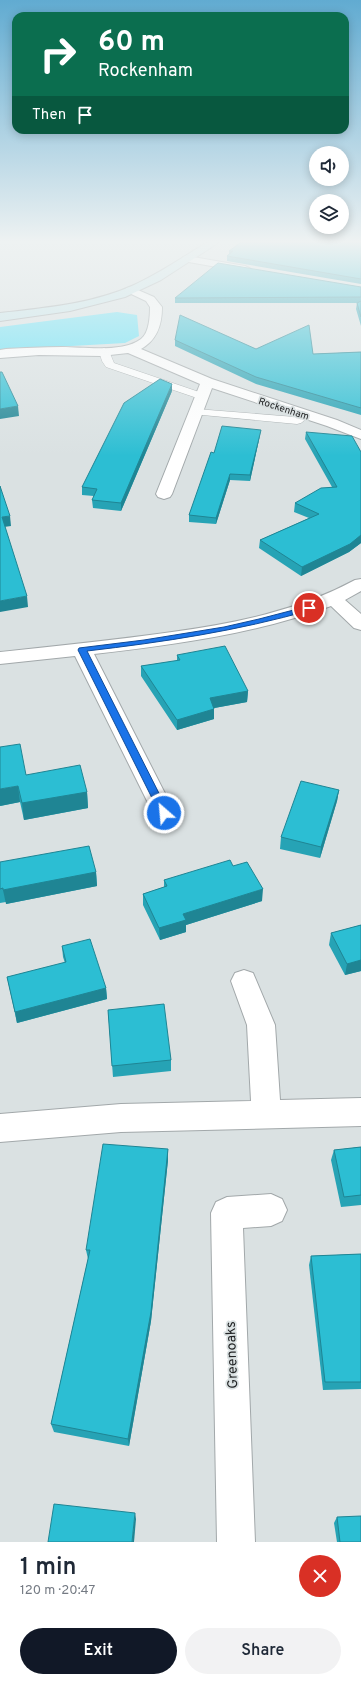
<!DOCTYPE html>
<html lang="en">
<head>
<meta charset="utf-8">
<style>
	body { margin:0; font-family:Overpass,sans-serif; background:#f2f2f3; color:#1f2937; height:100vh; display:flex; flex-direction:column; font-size:15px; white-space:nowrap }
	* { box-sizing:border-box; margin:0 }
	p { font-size:13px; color:#747a83 }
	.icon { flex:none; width:22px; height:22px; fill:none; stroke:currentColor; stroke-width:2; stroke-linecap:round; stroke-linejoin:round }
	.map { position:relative; height:1542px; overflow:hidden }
	.details { display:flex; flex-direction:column; background:#fff; flex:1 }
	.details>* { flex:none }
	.banner { position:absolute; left:12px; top:12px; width:337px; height:122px; border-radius:12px; box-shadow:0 2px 10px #0003; background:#0b6e4f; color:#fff; overflow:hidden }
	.fabs { position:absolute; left:309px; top:146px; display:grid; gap:8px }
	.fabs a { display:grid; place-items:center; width:40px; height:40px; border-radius:50%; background:#fff; box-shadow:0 2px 10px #0003; font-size:20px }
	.pin { position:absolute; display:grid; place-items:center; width:34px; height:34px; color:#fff; margin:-17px; border:2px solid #fff; border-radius:50%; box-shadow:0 1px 4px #0007 }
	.me { position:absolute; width:44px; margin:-22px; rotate:333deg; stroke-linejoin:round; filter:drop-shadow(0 0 3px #0008) }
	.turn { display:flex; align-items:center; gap:14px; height:84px; padding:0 20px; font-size:18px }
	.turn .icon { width:52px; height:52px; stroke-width:2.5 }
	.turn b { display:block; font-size:28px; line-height:34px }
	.then { display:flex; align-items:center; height:38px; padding:0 20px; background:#0003; gap:8px; font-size:15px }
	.round { display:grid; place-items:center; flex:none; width:42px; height:42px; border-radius:21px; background:#f2f2f3 }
	.overview { display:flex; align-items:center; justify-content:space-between; height:68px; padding:0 20px }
	h1 { font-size:24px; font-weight:600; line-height:30px }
	.cta { display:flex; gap:8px; margin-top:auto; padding:8px 20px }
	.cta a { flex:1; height:46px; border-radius:24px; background:#111827; color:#fff; font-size:16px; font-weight:600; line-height:46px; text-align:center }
	.cta a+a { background:#f2f2f3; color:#1f2937 }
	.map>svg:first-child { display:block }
</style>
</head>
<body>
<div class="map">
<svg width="361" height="1542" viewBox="0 0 361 1542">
	<rect width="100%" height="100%" fill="#dae1e2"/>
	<!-- green -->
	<path fill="#62e2f7" d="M 117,312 L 137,315 L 139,336 L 125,343 L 0,350 L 0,327 Z"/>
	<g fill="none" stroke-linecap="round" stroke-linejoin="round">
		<defs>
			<g id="service">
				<path d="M 104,348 L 109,351 L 114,363 L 205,394 L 206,396 L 201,399 L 197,398 L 106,367 L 102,361 L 99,351 Z"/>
				<path d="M 196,409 L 295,417 L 306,412 L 311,415 L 301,423 L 297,424 L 192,414 L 191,412 Z"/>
			</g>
			<g id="minor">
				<path d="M 187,256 L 245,266 L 251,269 L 245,272 L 183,261 L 182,259 L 183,257 Z"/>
				<path d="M 131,287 L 154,297 L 162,307 C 162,325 157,340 141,349 L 212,379 L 337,420 L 361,430 L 361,439 L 327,426 L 212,388 L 172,494 L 170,497 L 164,499 L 158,497 L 156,494 L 200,384 L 128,353 L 101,356 L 39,355 L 0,358 L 0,350 L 6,349 C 25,348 43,347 62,347 C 83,347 123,353 141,339 C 149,333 150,317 150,307 L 146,301 L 127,292 L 125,290 L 127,288 Z"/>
				<path d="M 361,579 L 361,591 L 345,600 L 361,614 L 361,630 L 354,628 L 331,606 C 255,634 173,645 94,654 L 175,813 L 172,819 L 164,821 L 156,819 L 153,813 L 75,656 L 0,664 L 0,652 C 57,646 115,640 172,632 C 235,623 298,611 355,580 Z"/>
				<path d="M 244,970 L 253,973 L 275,1025 L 280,1100 L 361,1098 L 361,1126 L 121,1132 L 0,1142 L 0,1114 L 121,1104 L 251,1101 L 247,1025 L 231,981 L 235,973 Z"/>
				<path d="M 271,1194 L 282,1199 L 287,1210 L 282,1221 L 271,1226 L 243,1228 L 255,1542 L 217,1542 L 211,1213 L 216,1202 L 227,1197 Z"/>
			</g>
			<path id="secondary" d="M 209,241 L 221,241 L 161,280 L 125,297 L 70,311 L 0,321 L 0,313 C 45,308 92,304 134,285 C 160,273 185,256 209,241 Z"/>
		</defs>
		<!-- service casing -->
		<use href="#service" stroke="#a2a8aa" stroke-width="1"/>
		<!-- minor casing -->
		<use href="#minor" stroke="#a2a8aa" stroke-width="2"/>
		<!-- secondary casing -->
		<use href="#secondary" stroke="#a2a8aa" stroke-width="2"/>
		<!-- service -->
		<use href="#service" fill="#fff" fill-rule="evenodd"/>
		<!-- minor -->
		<use href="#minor" fill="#fff" fill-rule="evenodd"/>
		<!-- secondary -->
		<use href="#secondary" fill="#c6e6eb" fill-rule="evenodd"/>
	</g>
	<!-- wall -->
	<g fill="#26a3b5">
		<path d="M 361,241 L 361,284 L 227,261 L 227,256 L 229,255 L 229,251 Z"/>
		<path d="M 361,287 L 361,326 L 356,309 L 357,303 L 358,303 L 175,303 L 175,298 Z"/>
		<path d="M 175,340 L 256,349 L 313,354 L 361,352 L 361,415 L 256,384 L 175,346 Z"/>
		<path d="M 172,391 L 121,511 L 93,508 L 92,500 L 94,496 L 82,495 L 82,487 Z"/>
		<path d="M 306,432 L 361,452 L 361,543 L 349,552 L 301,576 L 259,548 L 260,540 L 309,518 L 294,512 L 295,503 L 332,487 L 305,439 Z"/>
		<path d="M 260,435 L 250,481 L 230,480 L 216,524 L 189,522 L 189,515 L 214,453 Z"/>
		<path d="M 177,655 L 248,691 L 247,702 L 214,708 L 214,719 L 177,730 L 141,676 L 141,666 L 177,661 Z"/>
		<path d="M 26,775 L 87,792 L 88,808 L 24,820 L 20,802 L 0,806 Z"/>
		<path d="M 339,790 L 337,801 L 320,858 L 280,849 L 281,837 Z"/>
		<path d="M 0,862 L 96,872 L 97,886 L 6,904 L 6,902 L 0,903 Z"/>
		<path d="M 233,866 L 262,901 L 186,925 L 186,932 L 160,940 L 143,905 L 143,894 L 164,887 L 164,880 Z"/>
		<path d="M 361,925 L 361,971 L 345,975 L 329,945 L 331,933 Z"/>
		<path d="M 62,946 L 106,988 L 107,999 L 17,1023 L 7,977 L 65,963 L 63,957 Z"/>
		<path d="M 108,1010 L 171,1060 L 171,1071 L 113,1077 Z"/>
		<path d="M 361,1147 L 361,1205 L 341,1207 L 331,1160 L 334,1150 Z"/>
		<path d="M 168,1149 L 168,1160 L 151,1321 L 129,1446 L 54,1432 L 51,1424 L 88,1259 L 86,1250 Z"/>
		<path d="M 361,1254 L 361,1389 L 323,1390 L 309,1265 L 311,1256 Z"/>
		<path d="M 337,1517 L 361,1542 L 337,1542 L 334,1523 Z"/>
	</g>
	<!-- shaded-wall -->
	<g fill="#1f8594">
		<path d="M 172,384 L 172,391 L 121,511 L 121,503 Z"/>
		<path d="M 18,406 L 19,416 L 0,419 L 0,409 Z"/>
		<path d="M 261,430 L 260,435 L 250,481 L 250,475 Z"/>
		<path d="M 230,474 L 230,480 L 216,524 L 216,518 Z"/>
		<path d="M 10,516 L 11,526 L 4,527 L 2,517 Z"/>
		<path d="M 361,535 L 361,543 L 349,552 L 301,576 L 302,567 Z"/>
		<path d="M 27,596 L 28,607 L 0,612 L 0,601 Z"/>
		<path d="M 248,691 L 247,702 L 209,709 L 210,698 Z"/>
		<path d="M 214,709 L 214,719 L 177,730 L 177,720 Z"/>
		<path d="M 18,786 L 20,802 L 0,806 L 0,789 Z"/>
		<path d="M 339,790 L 337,801 L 320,858 L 321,847 Z"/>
		<path d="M 87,792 L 88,808 L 24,820 L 22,803 Z"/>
		<path d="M 96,872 L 97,886 L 6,904 L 3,890 Z"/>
		<path d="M 263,889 L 262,901 L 186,925 L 186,932 L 160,940 L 159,928 L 183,914 Z"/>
		<path d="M 361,960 L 361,971 L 345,975 L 347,964 Z"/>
		<path d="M 106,988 L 107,999 L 17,1023 L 15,1012 Z"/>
		<path d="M 168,1149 L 168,1160 L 151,1321 L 129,1446 L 128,1439 Z"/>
		<path d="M 135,1513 L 136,1519 L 134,1542 L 132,1542 Z"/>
	</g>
	<!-- building -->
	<g fill="#2cbed3" stroke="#1f8594">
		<path d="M 243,241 L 361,241 L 361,279 L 227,256 L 233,251 L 229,251 Z"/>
		<path d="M 218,263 L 361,287 L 361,297 L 175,298 Z"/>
		<path d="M 361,301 L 361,317 L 357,303 Z"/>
		<path d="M 180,315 L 256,349 L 309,325 L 313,354 L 361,352 L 361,408 L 256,377 L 175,340 Z"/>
		<path d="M 0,372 L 2,372 L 18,406 L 0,409 Z"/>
		<path d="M 160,379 L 172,384 L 121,503 L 92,500 L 97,489 L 82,487 L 124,403 Z"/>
		<path d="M 222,426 L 261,430 L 250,475 L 230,474 L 216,518 L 189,515 L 211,452 L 214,453 Z"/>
		<path d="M 306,432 L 352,436 L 361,452 L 361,535 L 350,544 L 302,567 L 260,540 L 319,514 L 295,503 L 321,488 L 337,487 Z"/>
		<path d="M 0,486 L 10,516 L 2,517 L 27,596 L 0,601 Z"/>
		<path d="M 225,646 L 248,691 L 210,698 L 214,709 L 177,720 L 141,666 L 180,660 L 177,655 Z"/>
		<path d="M 20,744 L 26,775 L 80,765 L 87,792 L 22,803 L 18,786 L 0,789 L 0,747 Z"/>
		<path d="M 301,781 L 339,790 L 321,847 L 281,837 Z"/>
		<path d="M 89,846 L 96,872 L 3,890 L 3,888 L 0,889 L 0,862 Z"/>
		<path d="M 230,860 L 233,866 L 247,862 L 263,889 L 183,914 L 186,920 L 159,928 L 143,894 L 167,886 L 164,880 Z"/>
		<path d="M 361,925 L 361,960 L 347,964 L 331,933 Z"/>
		<path d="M 90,939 L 106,988 L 15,1012 L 7,977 L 66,962 L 62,946 Z"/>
		<path d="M 164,1004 L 171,1060 L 112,1066 L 108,1010 Z"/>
		<path d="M 103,1144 L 168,1149 L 151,1312 L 128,1439 L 51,1424 L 90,1250 L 86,1250 Z"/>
		<path d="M 361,1147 L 361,1195 L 344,1197 L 334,1150 Z"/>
		<path d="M 361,1254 L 361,1382 L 325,1382 L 311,1256 Z"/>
		<path d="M 54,1504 L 135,1513 L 132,1542 L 48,1542 Z"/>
		<path d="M 361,1516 L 361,1542 L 340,1542 L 337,1517 Z"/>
	</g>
	<!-- sky -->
	<linearGradient id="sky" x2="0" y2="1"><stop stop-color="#61abd1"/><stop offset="0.53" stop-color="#eef2f2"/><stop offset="1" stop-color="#eef2f2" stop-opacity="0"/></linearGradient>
	<rect width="361" height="456" fill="url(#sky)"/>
	<!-- route -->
	<path fill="#1a73e8" stroke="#114b97" d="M 309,606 L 311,606 L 311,610 C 237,631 164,642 87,651 L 169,813 L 164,817 L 161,816 L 78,650 L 79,648 L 144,640 L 224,627 L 259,619 Z"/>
	<g text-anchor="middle" stroke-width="3.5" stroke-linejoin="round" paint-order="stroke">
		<!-- far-street labels -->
		<g font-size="10" fill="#232526" stroke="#dae1e2">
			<text transform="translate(284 408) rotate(18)" y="4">Rockenham</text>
		</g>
		<!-- near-street labels -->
		<g font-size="14" fill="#232526" stroke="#dae1e2">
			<text transform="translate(231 1355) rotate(-92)" y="5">Greenoaks</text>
		</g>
	</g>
</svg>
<div class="fabs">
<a><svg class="icon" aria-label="sound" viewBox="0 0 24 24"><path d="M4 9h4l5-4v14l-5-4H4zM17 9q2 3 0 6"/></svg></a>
<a><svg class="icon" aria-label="layers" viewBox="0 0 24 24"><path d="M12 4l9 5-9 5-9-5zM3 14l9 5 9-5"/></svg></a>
</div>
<div class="pin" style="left:309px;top:608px;background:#d93025"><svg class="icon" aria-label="arrive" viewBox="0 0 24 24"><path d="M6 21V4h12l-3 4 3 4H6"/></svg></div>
<svg class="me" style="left:164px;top:813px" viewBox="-20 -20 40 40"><circle r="17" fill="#1a73e8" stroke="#fff" stroke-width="3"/><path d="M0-11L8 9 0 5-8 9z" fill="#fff"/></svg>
<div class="banner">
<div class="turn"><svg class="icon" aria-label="right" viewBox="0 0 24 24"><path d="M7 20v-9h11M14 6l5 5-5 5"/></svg><div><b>60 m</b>Rockenham</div></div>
<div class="then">Then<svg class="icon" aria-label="arrive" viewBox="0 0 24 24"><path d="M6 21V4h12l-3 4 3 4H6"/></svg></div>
</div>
</div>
<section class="details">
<div class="overview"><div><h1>1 min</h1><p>120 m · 20:47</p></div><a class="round" style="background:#d93025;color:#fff"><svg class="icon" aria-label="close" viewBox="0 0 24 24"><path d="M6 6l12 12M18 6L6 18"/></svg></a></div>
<div class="cta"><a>Exit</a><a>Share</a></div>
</section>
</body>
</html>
